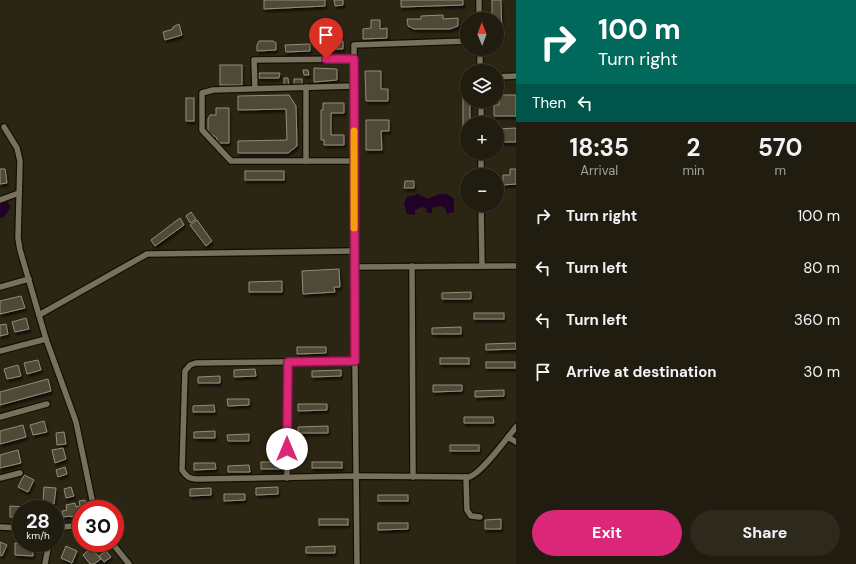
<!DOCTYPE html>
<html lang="en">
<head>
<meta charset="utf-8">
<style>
	body { margin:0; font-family:"DM Sans",sans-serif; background:#2d291d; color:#f1f3f6; height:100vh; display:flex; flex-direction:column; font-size:15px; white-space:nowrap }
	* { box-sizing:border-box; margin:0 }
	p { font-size:13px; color:#a2a19e }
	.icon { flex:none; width:22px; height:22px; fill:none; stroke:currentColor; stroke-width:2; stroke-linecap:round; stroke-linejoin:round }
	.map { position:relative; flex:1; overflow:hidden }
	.panel { display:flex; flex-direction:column; background:#201c0f; width:340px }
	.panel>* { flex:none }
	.top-card { background:#00695c; color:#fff; overflow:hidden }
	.needle { width:26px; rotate:359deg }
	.controls { position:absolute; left:460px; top:12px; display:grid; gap:8px }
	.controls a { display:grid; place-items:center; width:44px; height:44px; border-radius:50%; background:#201c0f; box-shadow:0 1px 3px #0004,0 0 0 1px #3d3a2f; font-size:20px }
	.speed { position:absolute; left:12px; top:500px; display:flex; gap:8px; font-size:20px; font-weight:700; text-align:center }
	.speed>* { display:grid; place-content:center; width:52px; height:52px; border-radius:50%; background:#201c0f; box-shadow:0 1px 3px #0004,0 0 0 1px #3d3a2f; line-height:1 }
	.speed small { font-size:10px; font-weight:400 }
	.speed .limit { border:6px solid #d22; background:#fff; color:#111 }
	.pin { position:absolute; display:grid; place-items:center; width:34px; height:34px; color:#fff; margin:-41px -17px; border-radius:50% 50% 50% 0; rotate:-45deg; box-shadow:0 0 4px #0007 }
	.pin .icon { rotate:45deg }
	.me { position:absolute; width:44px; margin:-22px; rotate:0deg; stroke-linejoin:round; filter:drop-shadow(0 0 3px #0008) }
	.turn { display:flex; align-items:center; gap:14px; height:84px; padding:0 16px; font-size:18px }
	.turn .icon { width:52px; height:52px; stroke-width:2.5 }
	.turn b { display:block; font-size:28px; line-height:34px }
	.then { display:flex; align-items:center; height:38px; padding:0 16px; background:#0003; gap:8px; font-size:15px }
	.eta { display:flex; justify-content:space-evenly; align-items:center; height:68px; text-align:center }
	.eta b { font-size:24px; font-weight:700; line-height:28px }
	.cta { display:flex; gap:8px; margin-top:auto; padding:8px 16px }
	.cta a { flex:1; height:46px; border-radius:24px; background:#db2777; color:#fff; font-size:16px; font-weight:700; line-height:46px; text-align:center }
	.cta a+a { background:#2d291d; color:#f1f3f6 }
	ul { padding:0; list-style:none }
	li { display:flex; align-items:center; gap:12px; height:52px; padding:0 16px }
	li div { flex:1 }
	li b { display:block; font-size:15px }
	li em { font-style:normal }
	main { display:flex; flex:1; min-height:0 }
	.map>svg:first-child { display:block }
</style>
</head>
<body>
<main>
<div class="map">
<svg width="516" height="564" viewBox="0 0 516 564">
	<defs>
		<filter id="shadow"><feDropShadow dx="1.5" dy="3" stdDeviation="1" flood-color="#0009"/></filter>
	</defs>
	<rect width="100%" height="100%" fill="#2b2614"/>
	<!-- water -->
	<g fill="#210127">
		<path d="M 418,194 L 428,199 C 437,194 446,190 454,199 L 454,212 L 447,214 L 445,208 L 440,206 L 432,208 L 432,213 L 427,213 L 426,208 L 421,207 L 415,210 L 415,215 L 407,214 L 404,203 L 407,197 Z"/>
		<path d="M 8,202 L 10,208 L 4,217 L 0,218 L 0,203 Z"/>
	</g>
	<!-- building -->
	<g fill="#4f4937" stroke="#938c78" filter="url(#shadow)">
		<path d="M 264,0 L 325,0 L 325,6 L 264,9 Z"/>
		<path d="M 334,0 L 343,0 L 343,5 L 335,6 Z"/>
		<path d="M 401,0 L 463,0 L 463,5 L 401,7 Z"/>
		<path d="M 492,0 L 501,0 L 502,38 L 497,38 L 497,19 L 492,19 Z"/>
		<path d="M 443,15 L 443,19 L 458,18 L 458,26 L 450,29 L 414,29 L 408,26 L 407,19 L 421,19 L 421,16 Z"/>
		<path d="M 371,20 L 380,20 L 380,29 L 387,28 L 387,38 L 363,39 L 363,29 L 371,28 Z"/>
		<path d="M 179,24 L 182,35 L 165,40 L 163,32 L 173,29 L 173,27 Z"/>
		<path d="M 259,41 L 273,41 L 276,43 L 276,50 L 257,51 L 257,45 Z"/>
		<path d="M 343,41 L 343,49 L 320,49 L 319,42 Z"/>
		<path d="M 310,44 L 310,51 L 286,52 L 285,45 Z"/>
		<rect x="220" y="65" width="22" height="20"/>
		<path d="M 314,68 L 337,69 L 337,80 L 314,82 Z"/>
		<path d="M 303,70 L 308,70 L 309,75 L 304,75 Z"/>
		<path d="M 365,71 L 381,71 L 381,89 L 388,89 L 388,101 L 366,101 Z"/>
		<path d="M 259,73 L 280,73 L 279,78 L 259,78 Z"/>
		<path d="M 284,78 L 288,78 L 289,86 L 284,86 Z"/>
		<rect x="294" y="79" width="8" height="6"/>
		<path d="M 463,86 L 467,86 L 467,101 L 470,101 L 470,123 L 467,123 L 467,141 L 463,141 Z"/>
		<path d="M 289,95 L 296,106 L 297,146 L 288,153 L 238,153 L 238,141 L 287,140 L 286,109 L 238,110 L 238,96 Z"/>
		<path d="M 499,95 L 516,95 L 516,116 L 494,116 L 494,105 L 499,105 Z"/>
		<rect x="186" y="98" width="8" height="23"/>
		<path d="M 323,103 L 344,103 L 344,113 L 331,113 L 331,135 L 344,135 L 344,145 L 324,145 L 324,140 L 321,140 L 321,110 L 323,110 Z"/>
		<path d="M 216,108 L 229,108 L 229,143 L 217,143 L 217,138 L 208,132 L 208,119 L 210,115 L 216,115 Z"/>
		<path d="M 366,120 L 389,120 L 389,131 L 381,131 L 382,150 L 366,150 Z"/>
		<path d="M 516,128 L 516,142 L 499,142 L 498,138 L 497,138 L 497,129 Z"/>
		<path d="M 0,169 L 5,169 L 7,183 L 0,184 Z"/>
		<path d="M 510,169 L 516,169 L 516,184 L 503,185 L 503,175 L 510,175 Z"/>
		<rect x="245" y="171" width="39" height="9"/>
		<path d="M 405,181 L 414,181 L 414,188 L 404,188 Z"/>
		<rect x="462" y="182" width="5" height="8"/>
		<path d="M 191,212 L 196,219 L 190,223 L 186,216 Z"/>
		<path d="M 180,218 L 184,225 L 155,246 L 151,240 Z"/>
		<path d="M 197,220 L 212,241 L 206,246 L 190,225 Z"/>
		<path d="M 339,269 L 340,287 L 334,287 L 335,292 L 303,294 L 302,271 Z"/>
		<path d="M 282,281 L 282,292 L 249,292 L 249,282 Z"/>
		<path d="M 471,292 L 471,299 L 442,299 L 442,293 Z"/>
		<path d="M 21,296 L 25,308 L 0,314 L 0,301 Z"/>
		<rect x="474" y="313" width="30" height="6"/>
		<path d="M 26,318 L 29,329 L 15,332 L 12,322 Z"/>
		<path d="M 6,324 L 8,334 L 0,336 L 0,325 Z"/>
		<path d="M 461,327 L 461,334 L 432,334 L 432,328 Z"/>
		<path d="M 516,343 L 516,349 L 486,350 L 486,344 Z"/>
		<path d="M 297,347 L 326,347 L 326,353 L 297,354 Z"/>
		<rect x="440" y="358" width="29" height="6"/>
		<path d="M 38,360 L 41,370 L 27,374 L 24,363 Z"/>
		<rect x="486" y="362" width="29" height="6"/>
		<path d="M 18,365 L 21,376 L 7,379 L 4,369 Z"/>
		<path d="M 255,369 L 256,376 L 234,377 L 234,370 Z"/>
		<path d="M 341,370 L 341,376 L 312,377 L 312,371 Z"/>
		<path d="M 220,376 L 220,383 L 198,383 L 198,377 Z"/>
		<path d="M 48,379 L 51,391 L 0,405 L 0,392 Z"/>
		<path d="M 433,385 L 462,385 L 462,391 L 433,392 Z"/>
		<path d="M 504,390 L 504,396 L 475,397 L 475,391 Z"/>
		<path d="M 227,399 L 249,399 L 249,405 L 228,406 Z"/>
		<path d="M 298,404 L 327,404 L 327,410 L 298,411 Z"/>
		<path d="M 214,405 L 215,412 L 193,412 L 193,406 Z"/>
		<path d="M 464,417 L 493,417 L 494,423 L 464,423 Z"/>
		<path d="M 44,421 L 47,432 L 33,435 L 30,425 Z"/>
		<path d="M 23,425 L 26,437 L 0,444 L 0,431 Z"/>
		<path d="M 328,426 L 328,433 L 298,433 L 298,427 Z"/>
		<path d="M 215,431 L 215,438 L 194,438 L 194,432 Z"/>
		<path d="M 64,432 L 66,444 L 57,445 L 56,433 Z"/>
		<path d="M 249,434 L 249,441 L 228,441 L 227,435 Z"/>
		<rect x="450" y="445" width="29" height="6"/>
		<path d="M 63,448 L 66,459 L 55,463 L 52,450 Z"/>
		<path d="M 18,450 L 21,463 L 0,468 L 0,455 Z"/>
		<rect x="261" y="462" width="21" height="7"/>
		<rect x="312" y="462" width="30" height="6"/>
		<path d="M 194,463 L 215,463 L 216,469 L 194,470 Z"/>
		<path d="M 249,465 L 250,472 L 228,472 L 228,466 Z"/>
		<path d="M 65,467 L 67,474 L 58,477 L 56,470 Z"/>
		<path d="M 24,475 L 34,480 L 28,492 L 18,487 Z"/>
		<path d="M 44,487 L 56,488 L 54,504 L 43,502 Z"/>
		<path d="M 71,487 L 74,496 L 66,498 L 64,489 Z"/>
		<path d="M 278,487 L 278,494 L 256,495 L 256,488 Z"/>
		<path d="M 211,488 L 211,495 L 190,496 L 190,489 Z"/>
		<path d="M 224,494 L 245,494 L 245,500 L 224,501 Z"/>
		<rect x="378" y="495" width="30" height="6"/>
		<path d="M 85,500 L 86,505 L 80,506 L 79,501 Z"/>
		<path d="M 75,503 L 76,507 L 79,506 L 81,514 L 71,517 L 71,516 L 63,517 L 62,511 L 67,510 L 66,505 Z"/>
		<path d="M 10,506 L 28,507 L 27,509 L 21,509 L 21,518 L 10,517 Z"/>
		<rect x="319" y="519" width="29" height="6"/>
		<path d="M 501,519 L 501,529 L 485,529 L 485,520 Z"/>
		<path d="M 378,523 L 408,523 L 408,529 L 378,530 Z"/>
		<path d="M 0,542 L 7,545 L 2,556 L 0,555 Z"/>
		<path d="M 15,543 L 33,544 L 33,556 L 15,555 Z"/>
		<path d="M 66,546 L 77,551 L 72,563 L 61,558 Z"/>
		<path d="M 335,546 L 335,553 L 306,553 L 306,547 Z"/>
		<path d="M 91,548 L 101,559 L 94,564 L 90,564 L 83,555 Z"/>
		<path d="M 106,551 L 111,557 L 104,562 L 99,556 Z"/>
	</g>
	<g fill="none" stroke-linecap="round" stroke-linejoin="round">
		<defs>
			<g id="street">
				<path d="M 479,0 L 479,19"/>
				<path d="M 480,49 L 480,71"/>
				<path d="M 497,77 L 516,76"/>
				<path d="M 306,87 L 306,161"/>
				<path d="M 255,88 L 254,60 L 354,59"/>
				<path d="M 481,101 L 481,123"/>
				<path d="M 4,127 L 17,148 L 20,161 L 18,238 L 20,250 L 46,339"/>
				<path d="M 481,153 L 481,175"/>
				<path d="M 354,161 L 231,161 L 202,130 L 202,93 L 213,90 L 354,86"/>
				<path d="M 0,200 L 19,193"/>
				<path d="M 481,205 L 482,265"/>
				<path d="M 412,266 L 413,477"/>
				<path d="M 354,267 L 516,266"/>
				<path d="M 0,287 L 29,279"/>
				<path d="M 39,315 L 147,254 L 354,251"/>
				<path d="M 0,351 L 46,339 L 76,422 L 94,509"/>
				<path d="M 355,361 L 196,363 L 190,365 L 185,371 L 182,470 C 186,476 189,479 197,479 L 356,476 L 469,477 C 481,474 507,438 516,427"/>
				<path d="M 0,417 L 47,404"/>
				<path d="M 508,437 L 516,442"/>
				<path d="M 466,477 L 467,510 L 471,516 L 480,517"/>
				<path d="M 0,478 L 20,473"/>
				<path d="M 287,478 L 287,362"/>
				<path d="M 0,527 L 21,528"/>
				<path d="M 55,528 L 81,525"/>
				<path d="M 112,543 L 129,564"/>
				<path d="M 45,564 L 49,543"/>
				<path d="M 357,564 L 354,267 L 354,45 L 467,41"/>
			</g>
		</defs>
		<!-- street casing -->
		<use href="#street" stroke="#130f01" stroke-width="8"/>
		<!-- street -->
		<use href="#street" stroke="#76705d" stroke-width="5.5"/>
	</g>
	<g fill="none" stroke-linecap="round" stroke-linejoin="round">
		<defs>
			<path id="route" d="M 287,449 L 288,362 L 355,361 L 354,59 L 326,59"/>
		</defs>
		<!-- route casing -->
		<use href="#route" stroke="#8e194d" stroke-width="10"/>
		<!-- route -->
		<use href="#route" stroke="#db2777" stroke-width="7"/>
		<!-- slow -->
		<path stroke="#f59e0b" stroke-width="7" d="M 354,131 L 354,228"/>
	</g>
</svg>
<div class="controls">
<a><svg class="needle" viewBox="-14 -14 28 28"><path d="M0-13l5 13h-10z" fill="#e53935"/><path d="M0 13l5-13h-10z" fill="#a2a19e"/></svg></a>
<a><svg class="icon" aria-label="layers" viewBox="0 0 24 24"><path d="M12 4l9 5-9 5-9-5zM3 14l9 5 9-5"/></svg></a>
<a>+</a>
<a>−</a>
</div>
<div class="speed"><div>28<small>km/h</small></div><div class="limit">30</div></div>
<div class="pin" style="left:326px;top:59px;background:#d93025"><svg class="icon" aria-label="arrive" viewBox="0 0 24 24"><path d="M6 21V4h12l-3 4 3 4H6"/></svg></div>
<svg class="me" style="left:287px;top:449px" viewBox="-20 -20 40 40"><circle r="19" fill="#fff"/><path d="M0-13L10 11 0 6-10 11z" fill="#db2777"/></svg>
</div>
<section class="panel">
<div class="top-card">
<div class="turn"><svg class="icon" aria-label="right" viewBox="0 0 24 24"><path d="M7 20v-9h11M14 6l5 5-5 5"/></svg><div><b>100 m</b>Turn right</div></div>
<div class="then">Then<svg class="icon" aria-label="left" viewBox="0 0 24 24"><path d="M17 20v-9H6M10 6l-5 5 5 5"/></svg></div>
</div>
<div class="eta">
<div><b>18:35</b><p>Arrival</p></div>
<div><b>2</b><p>min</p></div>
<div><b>570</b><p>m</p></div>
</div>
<ul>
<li><svg class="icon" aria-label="right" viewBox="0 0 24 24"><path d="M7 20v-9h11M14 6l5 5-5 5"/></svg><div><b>Turn right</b></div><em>100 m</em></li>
<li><svg class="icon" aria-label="left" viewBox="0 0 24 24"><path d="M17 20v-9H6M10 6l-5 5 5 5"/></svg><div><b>Turn left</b></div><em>80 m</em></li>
<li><svg class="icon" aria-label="left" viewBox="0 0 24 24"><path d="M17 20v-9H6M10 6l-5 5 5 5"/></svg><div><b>Turn left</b></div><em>360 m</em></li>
<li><svg class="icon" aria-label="arrive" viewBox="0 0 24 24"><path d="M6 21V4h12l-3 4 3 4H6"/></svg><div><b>Arrive at destination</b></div><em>30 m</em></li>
</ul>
<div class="cta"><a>Exit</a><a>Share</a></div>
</section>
</main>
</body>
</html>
